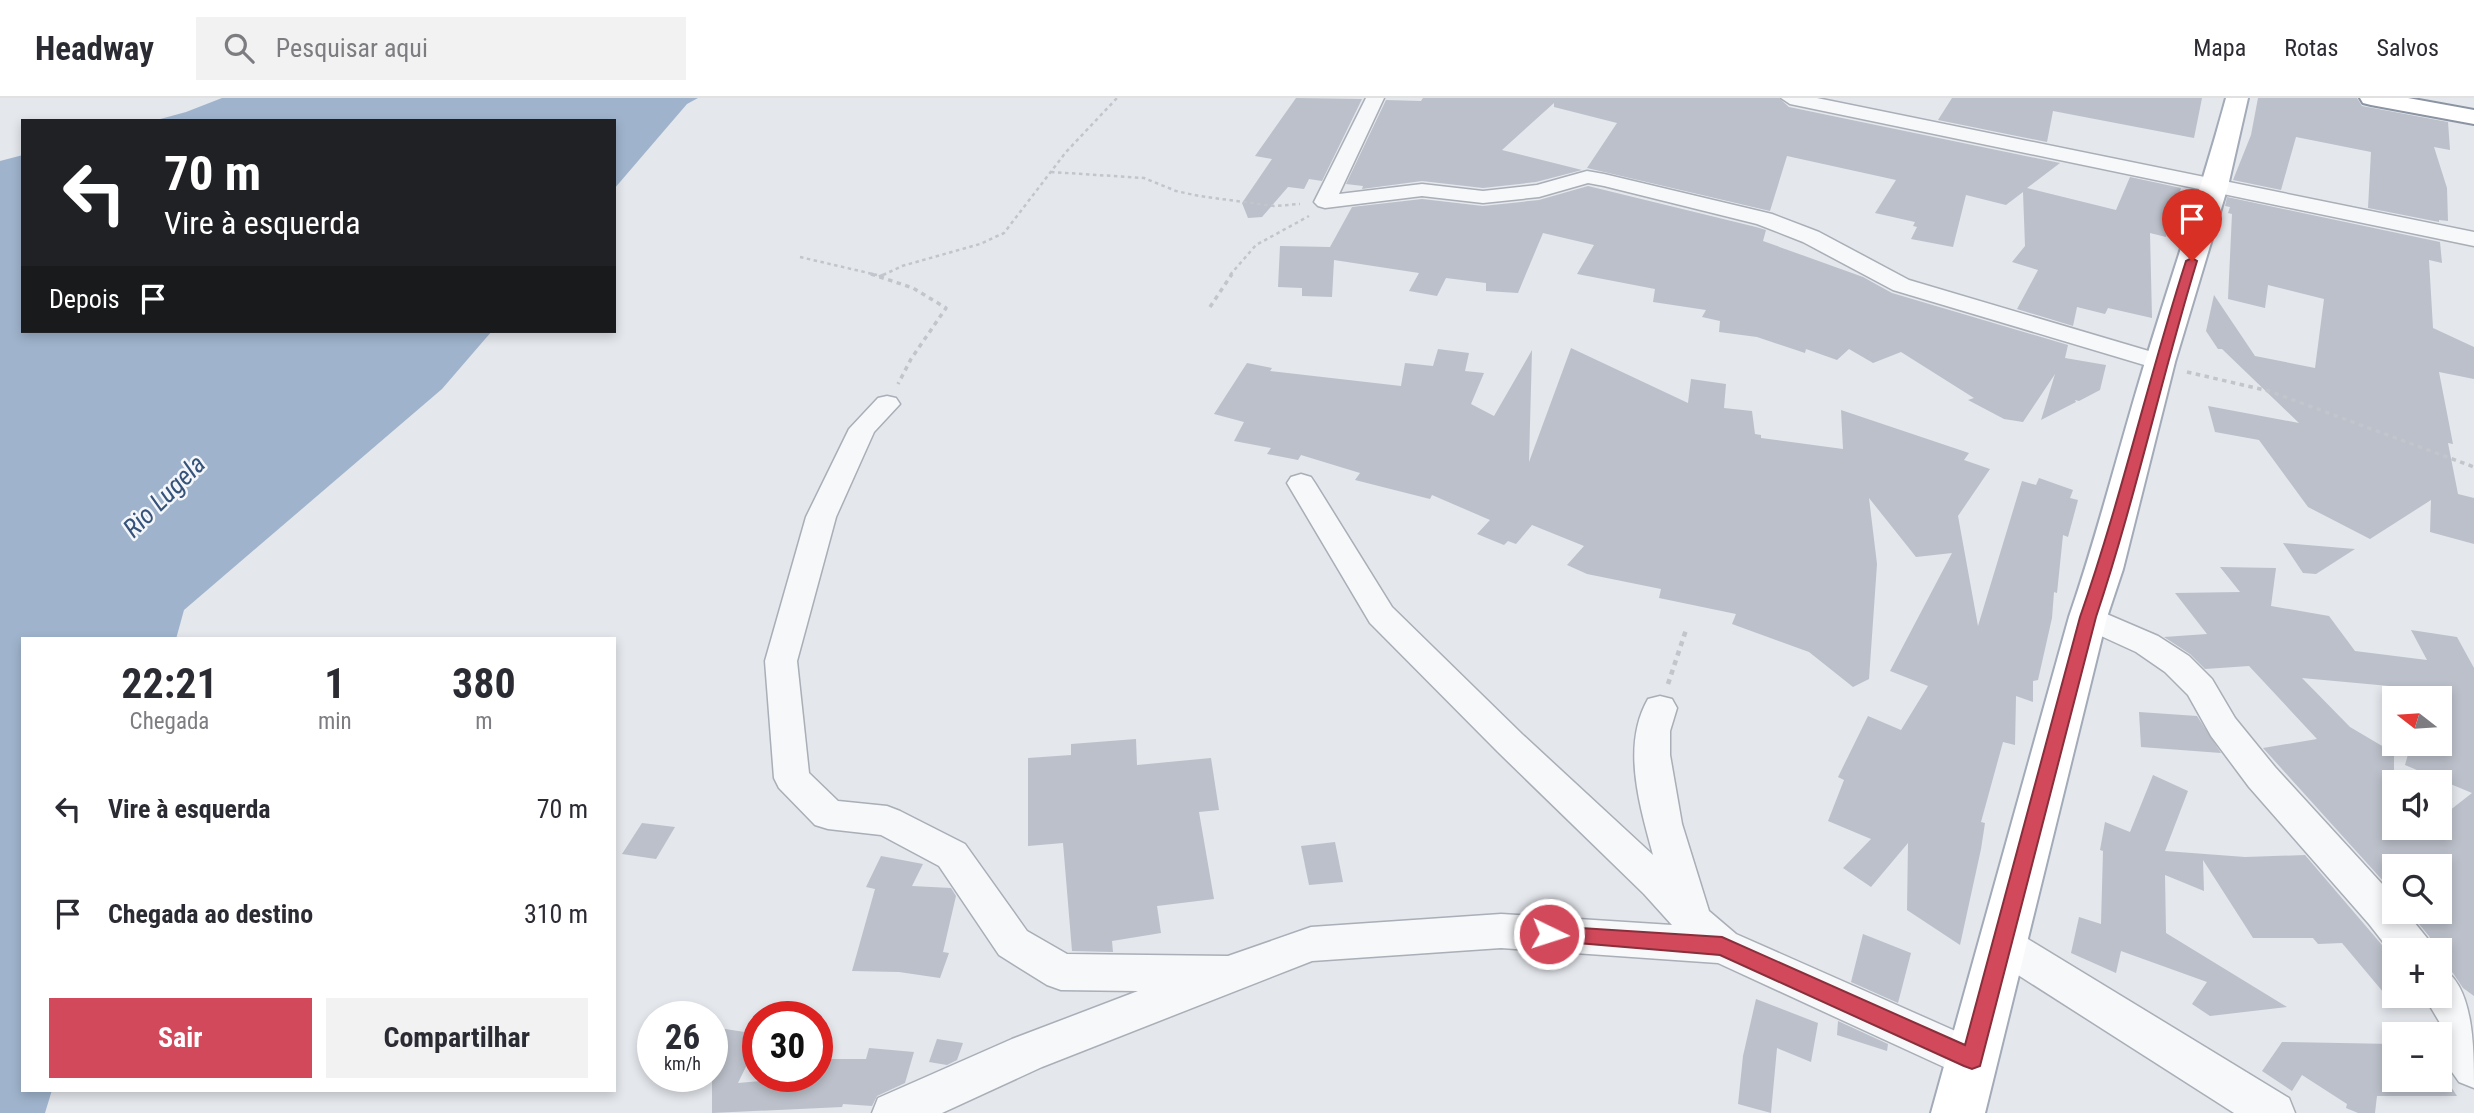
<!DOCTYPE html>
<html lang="pt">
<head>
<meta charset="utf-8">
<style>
	body { margin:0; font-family:"Roboto Condensed",sans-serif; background:#f2f2f3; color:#2b2b33; height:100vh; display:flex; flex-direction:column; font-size:26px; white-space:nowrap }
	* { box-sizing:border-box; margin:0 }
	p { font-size:23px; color:#7c7c81 }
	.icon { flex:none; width:38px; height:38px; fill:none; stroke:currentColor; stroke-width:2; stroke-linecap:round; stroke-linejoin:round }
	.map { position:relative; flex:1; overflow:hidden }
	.drawer { position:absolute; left:21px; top:539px; width:595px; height:455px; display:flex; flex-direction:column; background:#fff; border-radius:0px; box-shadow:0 4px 10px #0003 }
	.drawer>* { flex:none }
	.banner { position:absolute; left:21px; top:21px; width:595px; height:214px; border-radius:0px; box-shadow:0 4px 10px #0003; background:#202124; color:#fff; overflow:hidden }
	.needle { width:46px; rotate:287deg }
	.tools { position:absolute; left:2382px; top:588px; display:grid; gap:14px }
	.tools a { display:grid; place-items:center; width:70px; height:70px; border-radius:0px; background:#fff; box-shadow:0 4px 10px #0003; font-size:35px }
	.speed { position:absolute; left:637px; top:903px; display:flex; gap:14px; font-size:35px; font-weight:700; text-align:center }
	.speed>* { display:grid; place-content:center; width:91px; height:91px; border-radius:50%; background:#fff; box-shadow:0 4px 10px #0003; line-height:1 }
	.speed small { font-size:18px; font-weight:400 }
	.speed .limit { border:10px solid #d22; background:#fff; color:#111 }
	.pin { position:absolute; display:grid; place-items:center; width:60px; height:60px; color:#fff; margin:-72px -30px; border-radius:50% 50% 50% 0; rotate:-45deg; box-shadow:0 0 7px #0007 }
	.pin .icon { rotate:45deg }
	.me { position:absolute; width:77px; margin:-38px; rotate:94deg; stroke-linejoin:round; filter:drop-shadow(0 0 5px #0008) }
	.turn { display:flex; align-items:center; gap:24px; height:147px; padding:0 28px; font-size:32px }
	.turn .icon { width:91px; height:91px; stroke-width:2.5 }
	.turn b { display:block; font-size:49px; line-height:60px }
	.then { display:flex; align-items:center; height:66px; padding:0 28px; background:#0003; gap:14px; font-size:26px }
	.eta { display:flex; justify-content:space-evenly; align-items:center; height:119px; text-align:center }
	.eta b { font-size:42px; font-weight:700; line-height:49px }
	.button { display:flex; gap:14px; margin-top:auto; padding:14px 28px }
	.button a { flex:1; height:80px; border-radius:0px; background:#d1495b; color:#fff; font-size:28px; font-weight:700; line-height:80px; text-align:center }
	.button a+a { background:#f2f2f3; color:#2b2b33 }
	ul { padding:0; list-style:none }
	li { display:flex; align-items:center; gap:21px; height:105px; padding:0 28px }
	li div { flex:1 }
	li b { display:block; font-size:26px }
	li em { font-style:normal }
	header { display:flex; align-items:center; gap:42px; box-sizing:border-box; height:98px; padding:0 35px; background:#fff; border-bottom:2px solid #e1e1e2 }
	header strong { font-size:33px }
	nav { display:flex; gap:38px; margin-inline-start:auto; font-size:24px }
	.search { width:490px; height:63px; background:#f2f2f3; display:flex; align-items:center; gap:18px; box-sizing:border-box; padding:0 24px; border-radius:0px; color:#7c7c81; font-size:26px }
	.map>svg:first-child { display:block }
</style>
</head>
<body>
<header>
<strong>Headway</strong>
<div class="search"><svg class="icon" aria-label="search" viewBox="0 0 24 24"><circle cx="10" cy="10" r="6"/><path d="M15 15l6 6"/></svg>Pesquisar aqui</div>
<nav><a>Mapa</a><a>Rotas</a><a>Salvos</a></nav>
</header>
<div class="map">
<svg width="2474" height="1015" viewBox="0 0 2474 1015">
	<rect width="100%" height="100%" fill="#e4e7ec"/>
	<!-- water -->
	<g fill="#9fb4cc">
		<path d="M 222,0 L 698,0 L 687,6 L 614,91 L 614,23 L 153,23 L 186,14 Z"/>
		<path d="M 23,57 L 23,233 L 492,233 L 442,291 L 184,512 L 176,541 L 23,541 L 23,992 L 52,992 L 45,1015 L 0,1015 L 0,63 Z"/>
	</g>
	<!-- building -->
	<g fill="#bbc0ca" fill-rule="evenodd">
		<path d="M 1296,0 L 1362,1 L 1322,83 L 1309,81 L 1304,91 L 1288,89 L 1262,119 L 1248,120 L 1242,105 L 1272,61 L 1255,58 Z"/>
		<path d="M 1423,0 L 1779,0 L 1789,9 L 2060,65 L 2027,90 L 2116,112 L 2130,79 L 2181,90 L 2166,139 L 2150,135 L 2152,220 L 2108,210 L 2105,216 L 2077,209 L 2073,228 L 2017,211 L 2038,172 L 2012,164 L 2025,148 L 2023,94 L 2006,107 L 1966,97 L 1953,149 L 1911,141 L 1917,129 L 1913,128 L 1915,124 L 1875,115 L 1896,82 L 1787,58 L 1770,113 L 1587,70 L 1617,25 L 1554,9 L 1554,5 L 1502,52 L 1582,72 L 1536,84 L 1483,90 L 1422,83 L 1362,91 L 1363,88 L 1346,86 L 1386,2 L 1421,3 Z"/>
		<path d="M 1952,0 L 2202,0 L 2194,40 L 2053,13 L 2047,44 L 1938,22 Z"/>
		<path d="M 2258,0 L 2357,0 L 2362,8 L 2448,24 L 2450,52 L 2434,49 L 2447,90 L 2448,123 L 2439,122 L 2439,124 L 2368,110 L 2371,54 L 2296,39 L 2281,92 L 2233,82 L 2251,37 Z"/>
		<path d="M 1588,88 L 1756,129 L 1766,132 L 1763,143 L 1863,179 L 1892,195 L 2068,247 L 2065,260 L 2106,267 L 2100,292 L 2079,303 L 2075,302 L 2076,304 L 2041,322 L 2055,276 L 2023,324 L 2004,321 L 1968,302 L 1974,300 L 1901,254 L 1873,265 L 1849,251 L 1837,262 L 1806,251 L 1805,255 L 1757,239 L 1719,234 L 1720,223 L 1702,219 L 1706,212 L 1653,204 L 1655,191 L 1577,176 L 1594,147 L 1543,135 L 1518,195 L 1486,193 L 1486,185 L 1446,180 L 1437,198 L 1409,193 L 1419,175 L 1334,162 L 1332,199 L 1302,198 L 1302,190 L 1278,189 L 1280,148 L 1330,149 L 1352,109 L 1422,101 L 1483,108 L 1539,102 Z"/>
		<path d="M 2227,99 L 2440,144 L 2442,165 L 2429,162 L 2433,230 L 2474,249 L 2474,281 L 2439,274 L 2453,346 L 2448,345 L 2458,396 L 2474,400 L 2474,446 L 2430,434 L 2431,402 L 2370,441 L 2308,409 L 2259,342 L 2215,334 L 2208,308 L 2299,325 L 2222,251 L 2218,251 L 2206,233 L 2214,197 L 2255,258 L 2315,270 L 2324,201 L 2268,187 L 2265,210 L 2228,201 L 2232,116 L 2228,115 L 2230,109 L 2225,108 Z"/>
		<path d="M 1571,250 L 1688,305 L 1691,281 L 1726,286 L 1724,310 L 1752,313 L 1755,336 L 1761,337 L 1761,340 L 1843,351 L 1841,312 L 1969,355 L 1964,362 L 1990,371 L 1958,418 L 1978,528 L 2022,383 L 2036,387 L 2039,380 L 2073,392 L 2070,400 L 2078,402 L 2068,439 L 2063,437 L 2057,495 L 2054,494 L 2052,520 L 2038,582 L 2033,583 L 2033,604 L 2016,598 L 2015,647 L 2003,644 L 1981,724 L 1985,725 L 1981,751 L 1960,847 L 1907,812 L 1908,745 L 1871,789 L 1843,770 L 1871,741 L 1828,723 L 1844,682 L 1838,679 L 1868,618 L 1901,632 L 1928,588 L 1890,573 L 1952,455 L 1916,459 L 1869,400 L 1877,466 L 1869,581 L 1853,589 L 1809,554 L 1732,526 L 1736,516 L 1659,500 L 1661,491 L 1587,476 L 1567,467 L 1584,448 L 1532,427 L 1516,446 L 1508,443 L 1504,447 L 1477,436 L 1490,422 L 1432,397 L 1430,401 L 1355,382 L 1360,375 L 1301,357 L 1298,362 L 1267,356 L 1271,350 L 1234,343 L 1244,324 L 1214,316 L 1247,265 L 1272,270 L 1270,273 L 1401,288 L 1405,265 L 1433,268 L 1438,251 L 1469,255 L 1465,273 L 1484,275 L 1471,306 L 1494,318 L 1532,252 L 1529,364 Z"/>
		<path d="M 2283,445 L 2355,451 L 2316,476 L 2303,475 Z"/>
		<path d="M 2220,469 L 2276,470 L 2271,508 L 2329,518 L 2355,553 L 2427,562 L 2411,532 L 2457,539 L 2474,570 L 2474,898 L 2463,890 L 2453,875 L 2440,867 L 2440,852 L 2436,852 L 2429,838 L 2409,814 L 2440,814 L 2440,768 L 2394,768 L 2394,795 L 2263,650 L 2317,641 L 2249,568 L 2205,571 L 2190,556 L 2164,539 L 2207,536 L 2175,495 L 2240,494 ZM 2302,580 L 2411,590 L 2440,600 L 2440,646 L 2411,646 L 2405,667 L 2472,695 L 2440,720 L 2440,730 L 2394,730 L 2394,655 L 2350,629 Z"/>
		<path d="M 2139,614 L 2197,618 L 2221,655 L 2141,649 Z"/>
		<path d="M 1136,641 L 1137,667 L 1211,660 L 1219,712 L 1199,714 L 1214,801 L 1157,808 L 1161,835 L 1112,843 L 1113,854 L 1072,853 L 1063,745 L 1028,748 L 1028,660 L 1071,657 L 1071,646 Z"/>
		<path d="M 2153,677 L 2188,693 L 2165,753 L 2245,759 L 2305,757 L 2394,861 L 2394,907 L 2342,845 L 2318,846 L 2313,840 L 2253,840 L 2203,762 L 2204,793 L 2165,777 L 2166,835 L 2287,909 L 2210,918 L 2192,906 L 2207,884 L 2121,853 L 2116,875 L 2071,855 L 2079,819 L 2101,826 L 2103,753 L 2100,752 L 2105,724 L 2130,734 Z"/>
		<path d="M 642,725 L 675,729 L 656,761 L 622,756 Z"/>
		<path d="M 1335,744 L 1343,784 L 1309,787 L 1301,748 Z"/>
		<path d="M 881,758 L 923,766 L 912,788 L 951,790 L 956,798 L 943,854 L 949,855 L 940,880 L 899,874 L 852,873 L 875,791 L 866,789 Z"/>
		<path d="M 1863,836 L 1911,855 L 1898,905 L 1851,884 Z"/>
		<path d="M 1756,901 L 1818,925 L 1811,964 L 1777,950 L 1771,1015 L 1738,1006 L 1743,958 Z"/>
		<path d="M 1838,923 L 1888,946 L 1887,953 L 1837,937 Z"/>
		<path d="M 712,929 L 758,936 L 758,944 L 738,985 L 817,978 L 817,961 L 866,961 L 869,950 L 914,954 L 905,985 L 877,998 L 872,1008 L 843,1006 L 842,1009 L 712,1015 Z"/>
		<path d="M 937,941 L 963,945 L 957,962 L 947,967 L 929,964 Z"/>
		<path d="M 2282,944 L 2394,946 L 2394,982 L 2440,982 L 2440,972 L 2457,998 L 2377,998 L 2375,1015 L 2358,1015 L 2346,1010 L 2347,1006 L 2302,977 L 2292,993 L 2262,973 Z"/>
	</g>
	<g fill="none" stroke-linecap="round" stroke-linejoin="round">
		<defs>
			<g id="minor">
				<path d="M 1366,0 L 1384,0 L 1339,96 L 1422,86 L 1483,93 L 1537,87 L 1587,73 L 1604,76 L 1772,116 L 1819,134 L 1909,182 L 2169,259 L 2173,264 L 2169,269 L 2160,272 L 2151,269 L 1893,192 L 1803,144 L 1757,126 L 1604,88 L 1588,85 L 1539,99 L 1483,105 L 1422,98 L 1325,110 L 1318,108 L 1314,104 Z"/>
				<path d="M 1781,0 L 1817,0 L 2474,134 L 2474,148 L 1790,6 Z"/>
				<path d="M 887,298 L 896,300 L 900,306 L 874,334 L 836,419 L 797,563 L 809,675 L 838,703 L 887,708 L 900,713 L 965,746 L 1027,833 L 1067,856 L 1228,858 L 1311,829 L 1501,816 L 1672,827 L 1644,796 L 1498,654 L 1370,525 L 1287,385 L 1291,379 L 1301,376 L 1311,379 L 1315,385 L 1392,509 L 1522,636 L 1653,757 C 1640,708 1621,648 1648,601 L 1660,598 L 1672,601 L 1677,610 L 1670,633 L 1670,657 L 1682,726 L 1709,813 L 1736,836 L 1987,947 L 1994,961 L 1987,975 L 1972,981 L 1957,975 L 1718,865 L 1501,850 L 1312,863 L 1042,969 L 942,1015 L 872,1015 L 878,1000 L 1012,941 L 1138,893 L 1061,892 L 1047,887 L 999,857 L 939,768 L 881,737 L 828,731 L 815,727 L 779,690 L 774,680 L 765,563 L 806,419 L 849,331 L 878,300 Z"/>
				<path d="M 2088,508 L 2158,538 L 2189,558 L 2212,581 L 2235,620 L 2275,669 L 2394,799 L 2394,814 L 2406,814 L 2427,840 L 2433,852 L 2394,852 L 2394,858 L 2369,826 L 2249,689 L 2211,638 L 2188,597 L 2165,574 L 2136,554 L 2077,527 L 2072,519 L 2077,511 Z"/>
				<path d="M 2004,830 L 2018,835 L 2289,1000 L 2295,1015 L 2234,1015 L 1990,859 L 1984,847 L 1990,835 Z"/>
				<path d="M 2440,869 C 2474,886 2474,950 2474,990 L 2459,984 L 2447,967 L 2440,953 L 2440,925 L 2424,898 L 2440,898 Z"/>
			</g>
			<path id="major" d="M 2226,0 L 2248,0 L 2228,88 L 2175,264 L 2123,471 L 2107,519 L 1985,1015 L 1931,1015 L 2069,519 C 2098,435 2119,349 2145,264 C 2172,176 2202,89 2226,0 Z"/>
			<path id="highway" d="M 2360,0 L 2408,0 L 2474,12 L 2474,26 L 2371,7 L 2363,5 Z"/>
		</defs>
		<!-- minor casing -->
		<use href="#minor" stroke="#a9aeb7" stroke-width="3"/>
		<!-- major casing -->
		<use href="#major" stroke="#a3abb8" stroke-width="4"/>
		<!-- highway casing -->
		<use href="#highway" stroke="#8b94a3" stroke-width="4"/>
		<!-- path-far2 -->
		<g stroke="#c2c5cb" stroke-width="2.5" stroke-dasharray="3.5 3.5" stroke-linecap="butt">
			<path d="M 1051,74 L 1144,80 L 1176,93 L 1199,98 L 1274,108 L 1300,106"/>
			<path d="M 800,159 L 877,177"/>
			<path d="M 883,177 L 902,168 L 980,146 L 1004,135 L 1066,54 L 1117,0"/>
			<path d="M 1230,177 L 1256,147 L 1309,118"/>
		</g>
		<!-- path-far1 -->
		<g stroke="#c2c5cb" stroke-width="3.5" stroke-dasharray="4.5 4.5" stroke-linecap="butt">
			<path d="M 871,176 L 913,190 L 946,210 L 911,261 L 898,286"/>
			<path d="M 879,179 L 886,176"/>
			<path d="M 1210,209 L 1232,176"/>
			<path d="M 2187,274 L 2269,293 L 2474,369"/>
		</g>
		<!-- path -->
		<path stroke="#c2c5cb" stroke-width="4.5" stroke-dasharray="5 5" stroke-linecap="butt" d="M 1668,586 L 1687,529"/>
		<!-- minor -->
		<use href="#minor" fill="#f7f8fa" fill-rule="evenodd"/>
		<!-- major -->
		<use href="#major" fill="#fff" fill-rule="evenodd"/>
		<!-- highway -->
		<use href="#highway" fill="#fff" fill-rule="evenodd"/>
	</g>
	<!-- route -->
	<path fill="#d1495b" stroke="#882f3b" stroke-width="2" d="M 2192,160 L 2197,163 C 2161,281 2135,402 2096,519 L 1980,968 L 1972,971 L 1964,968 L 1720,857 L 1542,842 L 1539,836 L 1542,830 L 1549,828 L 1722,839 L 1965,947 L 2080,519 C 2121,402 2148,281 2186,163 Z"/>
	<g text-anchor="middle" stroke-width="5" stroke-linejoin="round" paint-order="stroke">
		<!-- water labels -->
		<g font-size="26" font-style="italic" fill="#34527a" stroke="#f4f6f9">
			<text transform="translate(164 398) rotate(-45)" y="9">Rio Lugela</text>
		</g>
	</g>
</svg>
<div class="tools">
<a><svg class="needle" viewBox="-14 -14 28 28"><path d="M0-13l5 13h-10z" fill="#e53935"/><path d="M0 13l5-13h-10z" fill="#7c7c81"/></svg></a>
<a><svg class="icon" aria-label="sound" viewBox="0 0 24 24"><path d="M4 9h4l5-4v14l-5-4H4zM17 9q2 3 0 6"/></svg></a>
<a><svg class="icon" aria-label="search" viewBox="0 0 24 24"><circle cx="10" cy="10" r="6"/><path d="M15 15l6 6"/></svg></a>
<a>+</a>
<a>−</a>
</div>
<div class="speed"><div>26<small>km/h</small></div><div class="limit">30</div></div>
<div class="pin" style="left:2192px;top:163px;background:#d93025"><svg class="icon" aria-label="arrive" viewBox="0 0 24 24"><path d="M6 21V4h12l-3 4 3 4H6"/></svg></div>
<svg class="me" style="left:1549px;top:836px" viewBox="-20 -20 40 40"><circle r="17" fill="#d1495b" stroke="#fff" stroke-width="3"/><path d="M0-11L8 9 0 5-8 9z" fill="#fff"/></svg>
<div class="banner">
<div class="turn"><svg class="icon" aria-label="left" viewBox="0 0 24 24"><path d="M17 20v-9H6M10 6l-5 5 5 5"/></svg><div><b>70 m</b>Vire à esquerda</div></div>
<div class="then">Depois<svg class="icon" aria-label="arrive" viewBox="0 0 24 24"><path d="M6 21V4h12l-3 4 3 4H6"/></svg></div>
</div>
<section class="drawer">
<div class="eta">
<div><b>22:21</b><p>Chegada</p></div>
<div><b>1</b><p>min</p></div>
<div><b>380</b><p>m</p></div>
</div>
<ul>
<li><svg class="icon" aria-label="left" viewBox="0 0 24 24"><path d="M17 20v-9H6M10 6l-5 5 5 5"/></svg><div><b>Vire à esquerda</b></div><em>70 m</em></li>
<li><svg class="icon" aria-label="arrive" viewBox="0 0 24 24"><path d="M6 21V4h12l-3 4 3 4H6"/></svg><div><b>Chegada ao destino</b></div><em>310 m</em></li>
</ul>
<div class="button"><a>Sair</a><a>Compartilhar</a></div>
</section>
</div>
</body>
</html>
